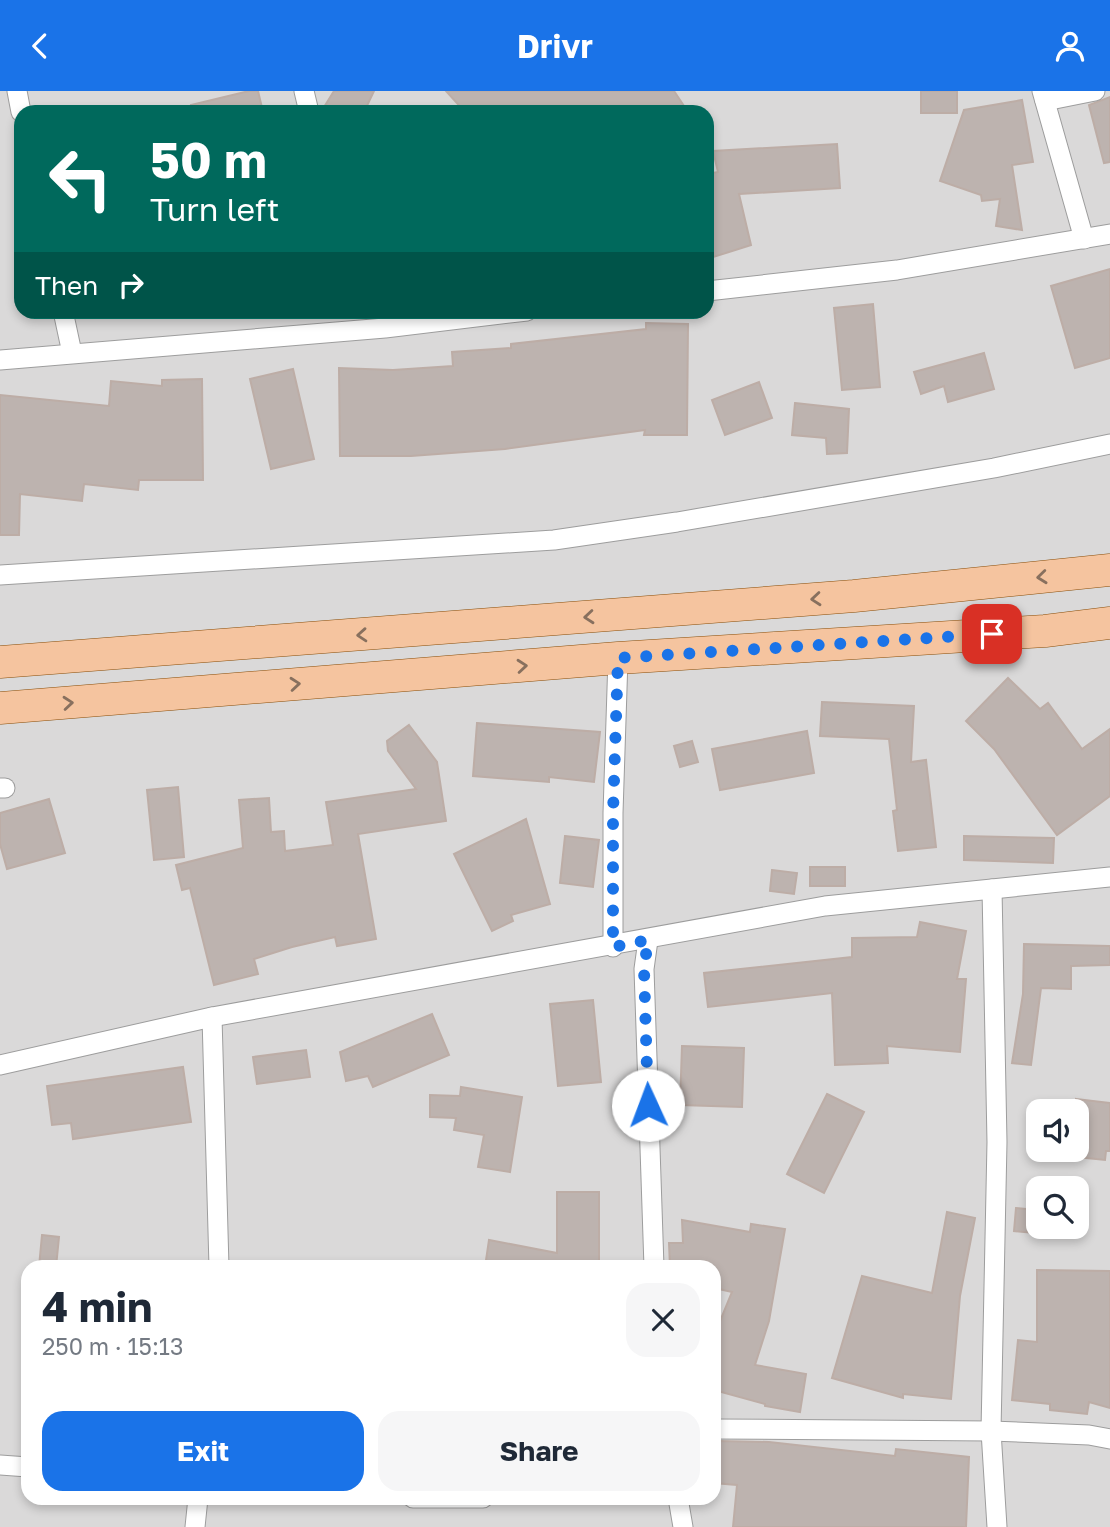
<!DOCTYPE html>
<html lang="en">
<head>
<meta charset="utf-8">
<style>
	body { margin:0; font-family:"Golos Text",sans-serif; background:#f6f6f7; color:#1f2937; height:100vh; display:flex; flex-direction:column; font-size:26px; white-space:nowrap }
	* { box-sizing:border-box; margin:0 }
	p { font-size:23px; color:#747a83 }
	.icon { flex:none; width:38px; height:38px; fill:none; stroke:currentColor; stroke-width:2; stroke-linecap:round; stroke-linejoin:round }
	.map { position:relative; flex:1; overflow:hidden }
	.panel { position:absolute; left:21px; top:1169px; width:700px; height:245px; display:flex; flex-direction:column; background:#fff; border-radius:21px; box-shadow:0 4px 10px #0003 }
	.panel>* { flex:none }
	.guide { position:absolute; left:14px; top:14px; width:700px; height:214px; border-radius:21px; box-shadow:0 4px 10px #0003; background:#00695c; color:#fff; overflow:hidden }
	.buttons { position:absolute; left:1026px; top:1008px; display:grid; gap:14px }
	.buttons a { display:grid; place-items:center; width:63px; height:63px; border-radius:14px; background:#fff; box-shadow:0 4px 10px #0003; font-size:35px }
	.pin { position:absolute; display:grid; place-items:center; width:60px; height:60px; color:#fff; margin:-30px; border-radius:14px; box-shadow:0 4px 10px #0006 }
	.me { position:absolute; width:77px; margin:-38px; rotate:358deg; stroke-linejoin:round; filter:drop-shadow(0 0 5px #0008) }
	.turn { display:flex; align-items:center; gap:24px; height:147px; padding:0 21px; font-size:32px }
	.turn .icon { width:91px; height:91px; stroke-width:2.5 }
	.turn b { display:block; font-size:49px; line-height:60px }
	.then { display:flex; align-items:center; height:66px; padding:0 21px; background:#0003; gap:14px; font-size:26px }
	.round { display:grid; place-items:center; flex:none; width:74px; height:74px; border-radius:21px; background:#f6f6f7 }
	.head { display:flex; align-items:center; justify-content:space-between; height:119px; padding:0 21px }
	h1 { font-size:42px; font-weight:700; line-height:52px }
	.button { display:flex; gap:14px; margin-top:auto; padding:14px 21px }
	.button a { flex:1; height:80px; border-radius:21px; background:#1a73e8; color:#fff; font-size:28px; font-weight:700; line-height:80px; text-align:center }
	.button a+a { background:#f6f6f7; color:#1f2937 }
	header { display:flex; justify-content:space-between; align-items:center; height:91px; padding:0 21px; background:#1a73e8; color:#fff; font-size:32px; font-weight:700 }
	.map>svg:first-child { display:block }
</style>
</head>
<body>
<header><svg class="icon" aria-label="back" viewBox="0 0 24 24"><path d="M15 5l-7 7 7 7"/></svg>Drivr<svg class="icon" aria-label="person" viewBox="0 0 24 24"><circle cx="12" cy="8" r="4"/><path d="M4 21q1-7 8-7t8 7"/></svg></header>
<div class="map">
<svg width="1110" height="1436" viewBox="0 0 1110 1436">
	<rect width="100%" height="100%" fill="#ede8e2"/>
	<!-- residential -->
	<path fill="#dad9d9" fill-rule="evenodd" d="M 0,0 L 1110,0 L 1110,1436 L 0,1436 ZM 21,21 L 707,21 L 707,220 L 21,220 ZM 1038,1020 L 1076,1020 L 1076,1059 L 1038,1059 ZM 1038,1097 L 1076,1097 L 1076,1136 L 1038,1136 ZM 28,1176 L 714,1176 L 714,1407 L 28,1407 Z"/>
	<!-- building -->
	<g fill="#bdb3af" stroke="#bdada6" stroke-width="2">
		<path d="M 249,0 L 258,0 L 263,21 L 192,21 L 191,14 Z"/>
		<path d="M 334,0 L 374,0 L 364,21 L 321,21 Z"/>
		<path d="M 446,0 L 674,0 L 688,21 L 465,21 Z"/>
		<rect x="921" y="0" width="36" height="22"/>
		<path d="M 1110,6 L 1110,71 L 1104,72 L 1089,14 Z"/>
		<path d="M 1022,9 L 1033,71 L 1012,74 L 1022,139 L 996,135 L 1000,108 L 982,110 L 981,104 L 940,90 L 964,19 Z"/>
		<path d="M 837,53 L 840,97 L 739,103 L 751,154 L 707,168 L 707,83 L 718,81 L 713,60 Z"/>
		<path d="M 1110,178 L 1110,267 L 1075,277 L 1051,195 Z"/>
		<path d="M 873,213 L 880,296 L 842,299 L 834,217 Z"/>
		<path d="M 646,232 L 688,233 L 687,344 L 644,344 L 645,339 L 505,358 L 411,365 L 340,365 L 339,277 L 393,279 L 453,275 L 452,261 L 511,257 L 511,253 L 646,238 Z"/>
		<path d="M 984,262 L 994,298 L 948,311 L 944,295 L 921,303 L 914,281 Z"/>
		<path d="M 293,278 L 314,368 L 271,378 L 250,288 Z"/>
		<path d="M 202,288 L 203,389 L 139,389 L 138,399 L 84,393 L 82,410 L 20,403 L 19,444 L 0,444 L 0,304 L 109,315 L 111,290 L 162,295 L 162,289 Z"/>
		<path d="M 759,291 L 772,327 L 725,344 L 712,309 Z"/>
		<path d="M 795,312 L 849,318 L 847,362 L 827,363 L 826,347 L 792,344 Z"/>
		<path d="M 1008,587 L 1040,618 L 1048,612 L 1082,658 L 1110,638 L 1110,705 L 1057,744 L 994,658 L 966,630 Z"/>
		<path d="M 822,611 L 914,615 L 911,671 L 926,669 L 936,756 L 898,760 L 893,720 L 897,719 L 889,648 L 820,645 Z"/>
		<path d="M 477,632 L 600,641 L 594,691 L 549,686 L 549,691 L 473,685 Z"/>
		<path d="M 409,634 L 437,671 L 446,730 L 358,743 L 376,848 L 337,855 L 335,846 L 292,856 L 254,868 L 258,883 L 214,894 L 190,797 L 182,799 L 176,774 L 243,757 L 239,709 L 269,707 L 271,741 L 284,740 L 285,760 L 333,754 L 326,711 L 416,698 L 388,660 L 387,650 Z"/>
		<path d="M 807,640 L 814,682 L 720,699 L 712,658 Z"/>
		<path d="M 692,650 L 698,671 L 680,676 L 674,655 Z"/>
		<path d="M 178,696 L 184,766 L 154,769 L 147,699 Z"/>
		<path d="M 49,708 L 65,762 L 7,778 L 0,753 L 0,722 Z"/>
		<path d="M 526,728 L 550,813 L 511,824 L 513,830 L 492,840 L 454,763 Z"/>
		<path d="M 565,745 L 599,749 L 593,796 L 560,792 Z"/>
		<path d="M 964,745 L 1054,747 L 1053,772 L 964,769 Z"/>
		<rect x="810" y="776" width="35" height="19"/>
		<path d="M 772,779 L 797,782 L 794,803 L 770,800 Z"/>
		<path d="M 920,831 L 966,840 L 957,888 L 966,888 L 960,961 L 887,955 L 888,972 L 835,974 L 832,902 L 708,916 L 704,882 L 852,866 L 852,847 L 917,846 Z"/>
		<path d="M 1024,853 L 1110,855 L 1110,874 L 1071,875 L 1071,898 L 1041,897 L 1031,974 L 1012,972 L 1023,903 Z"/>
		<path d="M 593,909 L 601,991 L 558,995 L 550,913 Z"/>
		<path d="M 432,923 L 449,964 L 373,996 L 368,985 L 346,990 L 340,961 Z"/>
		<path d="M 682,955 L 744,957 L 742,1016 L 680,1014 Z"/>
		<path d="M 306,959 L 310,986 L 257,993 L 253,966 Z"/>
		<path d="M 183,976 L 191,1031 L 73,1048 L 71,1032 L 52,1034 L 47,995 Z"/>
		<path d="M 461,996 L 522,1006 L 510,1081 L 478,1076 L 484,1044 L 454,1039 L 456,1027 L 430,1026 L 430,1004 L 460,1005 Z"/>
		<path d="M 827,1003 L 864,1021 L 824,1102 L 787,1083 Z"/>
		<path d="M 1076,1008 L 1110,1012 L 1110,1060 L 1106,1060 L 1105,1069 L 1077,1066 Z"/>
		<path d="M 557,1101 L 599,1101 L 599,1176 L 485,1176 L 489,1149 L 557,1162 Z"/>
		<path d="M 1016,1117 L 1036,1119 L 1034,1142 L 1014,1140 Z"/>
		<path d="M 947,1121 L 975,1127 L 960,1205 L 951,1308 L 903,1303 L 903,1307 L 832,1287 L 862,1185 L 932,1202 Z"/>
		<path d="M 682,1129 L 750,1141 L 751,1133 L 785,1138 L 769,1230 L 755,1274 L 806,1283 L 800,1321 L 765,1315 L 765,1313 L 714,1299 L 714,1245 L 732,1201 L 714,1197 L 714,1176 L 670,1176 L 669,1152 L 683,1152 Z"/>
		<path d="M 42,1144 L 59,1146 L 56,1176 L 39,1176 Z"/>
		<path d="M 1037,1179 L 1110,1180 L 1110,1317 L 1089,1311 L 1087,1323 L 1050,1319 L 1050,1313 L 1012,1309 L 1018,1249 L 1037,1251 Z"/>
		<path d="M 719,1350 L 769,1351 L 895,1365 L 896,1358 L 969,1366 L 966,1436 L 733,1436 L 737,1394 L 714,1392 Z"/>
	</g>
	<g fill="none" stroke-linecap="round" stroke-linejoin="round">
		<defs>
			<g id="street">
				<path d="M 17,0 L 21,21"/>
				<path d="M 304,0 L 309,21"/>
				<path d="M 1042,0 L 1084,148"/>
				<path d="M 1045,10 L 1095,0"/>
				<path d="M 707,200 L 897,179 L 1110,143"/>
				<path d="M 63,220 L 72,262"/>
				<path d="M 0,269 L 385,237 L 527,220"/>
				<path d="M 0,484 L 554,449 L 677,431 L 994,377 L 1110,353"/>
				<path d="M 0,697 L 5,697"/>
				<path d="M 992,798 L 997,1051 L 991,1340 L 997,1436"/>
				<path d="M 648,849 L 644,878 L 654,1176"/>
				<path d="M 613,856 L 613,722 L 618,567"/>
				<path d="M 212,926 L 219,1176"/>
				<path d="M 0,974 L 212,926 L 825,815 L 1110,786"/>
				<path d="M 714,1338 L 991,1340 L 1089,1344 L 1110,1348"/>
				<path d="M 0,1374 L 28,1376"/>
				<path d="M 413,1407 L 483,1407"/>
				<path d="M 678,1407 L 683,1436"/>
				<path d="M 195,1436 L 198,1407"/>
			</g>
			<g id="primary">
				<path d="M 0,571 L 854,505 L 1110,479"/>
				<path d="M 0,617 L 618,567 L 1045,540 L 1110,532"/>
			</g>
		</defs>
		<!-- street casing -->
		<use href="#street" stroke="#9d9d9d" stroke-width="21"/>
		<!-- primary casing -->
		<use href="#primary" stroke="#894e0a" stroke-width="33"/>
		<!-- street -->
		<use href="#street" stroke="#fff" stroke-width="19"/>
		<!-- primary -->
		<use href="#primary" stroke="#f5c49f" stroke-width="32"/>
	</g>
	<!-- one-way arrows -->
	<defs><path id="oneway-chevron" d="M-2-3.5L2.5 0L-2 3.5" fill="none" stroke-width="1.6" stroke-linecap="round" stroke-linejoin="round" transform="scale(1.75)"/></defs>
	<g stroke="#88705e">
		<use href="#oneway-chevron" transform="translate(1042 486) rotate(174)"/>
		<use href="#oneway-chevron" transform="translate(816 508) rotate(175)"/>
		<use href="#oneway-chevron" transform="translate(589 526) rotate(175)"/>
		<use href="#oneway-chevron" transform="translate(362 544) rotate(176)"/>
		<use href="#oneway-chevron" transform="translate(522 575) rotate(-5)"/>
		<use href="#oneway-chevron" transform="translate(295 593) rotate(-5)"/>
		<use href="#oneway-chevron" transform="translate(68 612) rotate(-5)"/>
	</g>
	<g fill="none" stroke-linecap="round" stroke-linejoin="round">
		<!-- route -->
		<path stroke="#1a73e8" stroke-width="12" stroke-dasharray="0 21.6" d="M 648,1014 L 644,878 L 648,849 L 613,856 L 613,722 L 618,567 L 992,543"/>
	</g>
</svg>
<div class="buttons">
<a><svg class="icon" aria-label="sound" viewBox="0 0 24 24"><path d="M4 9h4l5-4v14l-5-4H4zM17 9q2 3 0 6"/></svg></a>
<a><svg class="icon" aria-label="search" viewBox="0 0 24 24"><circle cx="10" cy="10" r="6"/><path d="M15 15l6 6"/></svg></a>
</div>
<div class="pin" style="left:992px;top:543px;background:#d93025"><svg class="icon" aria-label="arrive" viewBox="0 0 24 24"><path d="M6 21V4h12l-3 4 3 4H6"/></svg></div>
<svg class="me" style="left:648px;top:1014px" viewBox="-20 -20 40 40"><circle r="19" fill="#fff"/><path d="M0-13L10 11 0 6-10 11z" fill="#1a73e8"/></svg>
<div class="guide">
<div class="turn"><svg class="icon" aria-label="left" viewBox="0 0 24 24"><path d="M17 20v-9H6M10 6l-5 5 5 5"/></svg><div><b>50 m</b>Turn left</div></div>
<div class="then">Then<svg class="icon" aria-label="right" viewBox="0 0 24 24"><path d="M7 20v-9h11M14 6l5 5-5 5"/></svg></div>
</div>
<section class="panel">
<div class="head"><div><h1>4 min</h1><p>250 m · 15:13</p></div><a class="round"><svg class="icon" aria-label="close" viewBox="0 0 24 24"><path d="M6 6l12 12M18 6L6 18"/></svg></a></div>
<div class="button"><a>Exit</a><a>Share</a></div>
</section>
</div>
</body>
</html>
